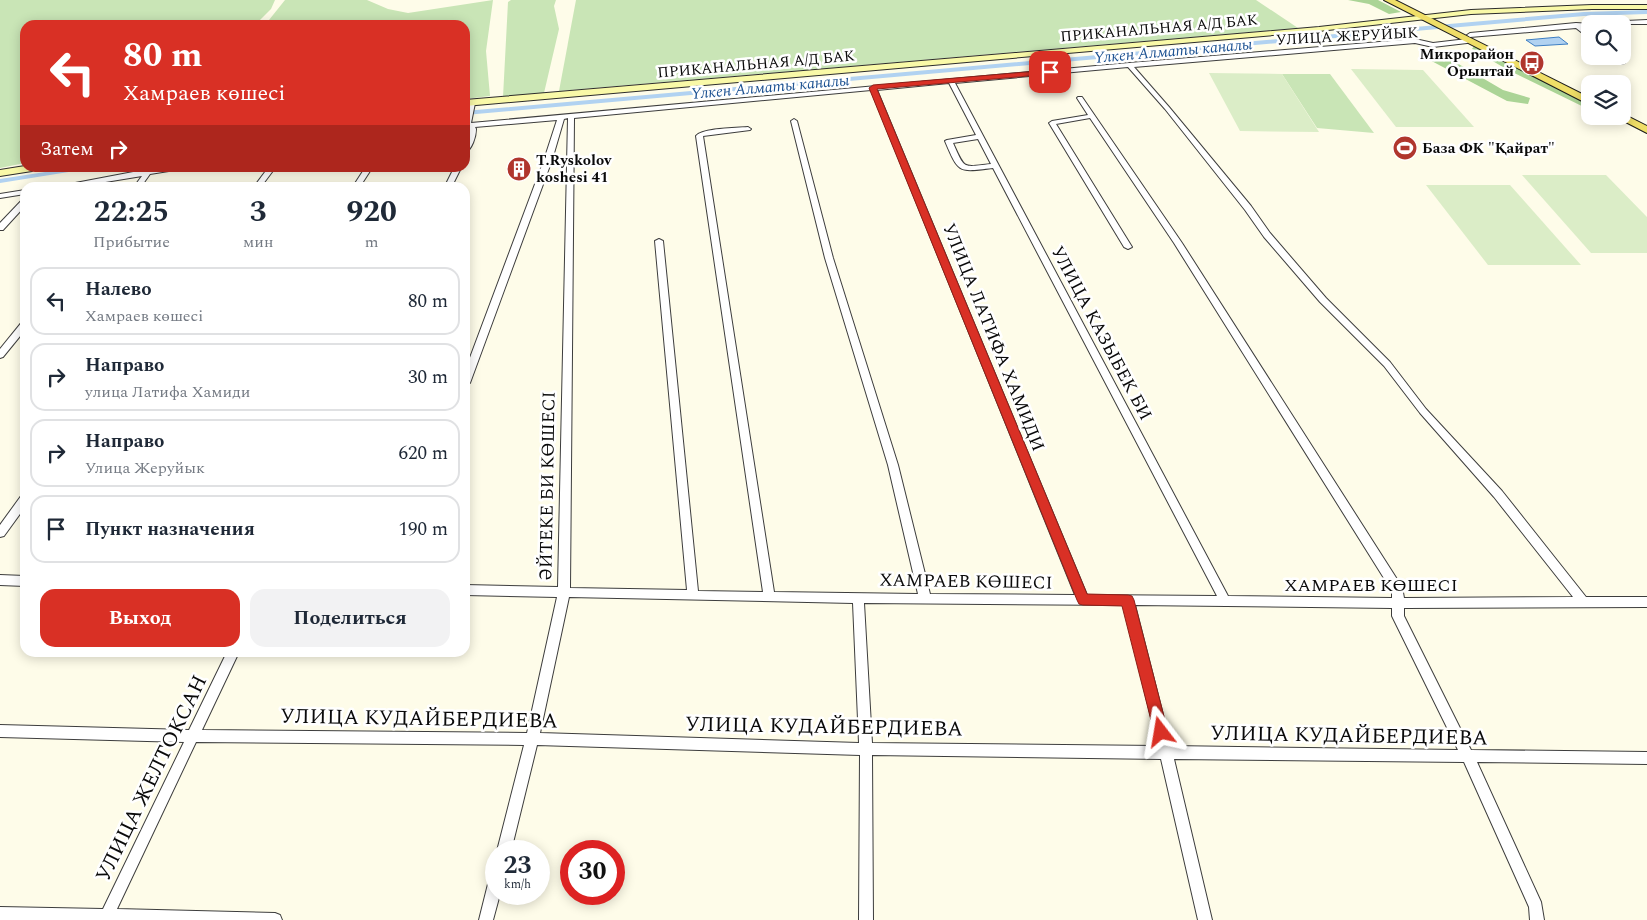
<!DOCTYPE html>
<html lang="ru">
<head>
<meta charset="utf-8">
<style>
	body { margin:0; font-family:Spectral,serif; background:#f2f2f3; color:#1f2937; height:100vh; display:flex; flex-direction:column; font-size:19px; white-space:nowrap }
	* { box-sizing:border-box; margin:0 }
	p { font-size:16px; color:#747a83 }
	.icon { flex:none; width:28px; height:28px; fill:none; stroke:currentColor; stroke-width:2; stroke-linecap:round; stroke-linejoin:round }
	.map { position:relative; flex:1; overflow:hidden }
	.side { position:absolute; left:20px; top:182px; width:450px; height:475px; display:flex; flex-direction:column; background:#fff; border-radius:15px; box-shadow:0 2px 12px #0003 }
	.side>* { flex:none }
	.guide { position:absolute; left:20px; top:20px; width:450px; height:152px; border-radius:15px; box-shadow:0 2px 12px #0003; background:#d93025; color:#fff; overflow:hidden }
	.tools { position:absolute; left:1581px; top:15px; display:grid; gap:10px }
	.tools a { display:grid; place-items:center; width:50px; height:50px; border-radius:10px; background:#fff; box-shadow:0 2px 12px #0003; font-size:25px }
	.speed { position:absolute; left:485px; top:840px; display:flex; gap:10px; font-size:25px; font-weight:700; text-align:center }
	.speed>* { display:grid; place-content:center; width:65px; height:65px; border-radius:50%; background:#fff; box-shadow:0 2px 12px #0003; line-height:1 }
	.speed small { font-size:12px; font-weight:400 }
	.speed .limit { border:8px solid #d22; background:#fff; color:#111 }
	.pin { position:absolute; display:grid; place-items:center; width:42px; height:42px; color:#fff; margin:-21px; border-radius:10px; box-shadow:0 2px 8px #0006 }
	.me { position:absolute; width:55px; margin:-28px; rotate:346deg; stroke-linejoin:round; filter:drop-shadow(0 0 4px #0008) }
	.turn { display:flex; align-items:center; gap:18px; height:105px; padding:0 20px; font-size:22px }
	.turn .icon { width:65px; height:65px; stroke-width:2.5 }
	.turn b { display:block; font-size:35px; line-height:42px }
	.then { display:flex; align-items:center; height:48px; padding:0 20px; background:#0003; gap:10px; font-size:19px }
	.eta { display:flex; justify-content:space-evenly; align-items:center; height:85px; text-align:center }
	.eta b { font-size:30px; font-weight:700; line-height:35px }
	.action { display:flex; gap:10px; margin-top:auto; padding:10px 20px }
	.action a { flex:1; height:58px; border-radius:15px; background:#d93025; color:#fff; font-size:20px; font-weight:700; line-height:58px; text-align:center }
	.action a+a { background:#f2f2f3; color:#1f2937 }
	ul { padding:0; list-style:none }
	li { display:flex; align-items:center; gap:15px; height:68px; margin:0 10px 8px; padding:0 10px; border:2px solid #e0e1e3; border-radius:15px }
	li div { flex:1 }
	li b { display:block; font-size:19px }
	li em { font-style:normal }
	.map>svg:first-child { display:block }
</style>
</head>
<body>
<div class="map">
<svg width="1647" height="920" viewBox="0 0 1647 920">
	<rect width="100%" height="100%" fill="#fefce9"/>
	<!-- green -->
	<g fill="#c9e5b6">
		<path d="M 0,0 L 275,0 L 271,9 L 255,25 L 25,25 L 25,163 L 0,168 Z"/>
		<path d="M 285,0 L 367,0 L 388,9 L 408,13 L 493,0 L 486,51 L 490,96 L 465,99 L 465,25 L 265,25 Z"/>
		<path d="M 511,0 L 556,0 L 554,6 L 559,29 L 544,93 L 503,97 L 508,2 Z"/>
		<path d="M 576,0 L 1256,0 L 1298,28 L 559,91 Z"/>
		<path d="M 1282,74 L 1330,74 L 1374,133 L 1317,128 Z"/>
	</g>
	<!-- forest -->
	<g fill="#abd496">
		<path d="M 1348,0 L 1378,0 L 1401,12 L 1389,14 L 1369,4 Z"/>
		<path d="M 1474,46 L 1590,103 L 1590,110 L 1508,70 L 1472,49 Z"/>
		<path d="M 1421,48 L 1432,50 L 1450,59 L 1503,90 L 1530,98 L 1528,104 L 1507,101 L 1424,57 Z"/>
	</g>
	<!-- pitch -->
	<g fill="#dbedc7">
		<path d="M 1351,69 L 1423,70 L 1474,127 L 1396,127 Z"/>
		<path d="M 1209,73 L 1282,74 L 1319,132 L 1240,131 Z"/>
		<path d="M 1522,175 L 1606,175 L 1647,217 L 1647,253 L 1591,253 Z"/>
		<path d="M 1426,185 L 1510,185 L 1581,265 L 1488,265 Z"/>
	</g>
	<!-- water -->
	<path fill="#b1d2f1" stroke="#3d7ec3" d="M 1559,37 L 1568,44 L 1535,46 L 1526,40 Z"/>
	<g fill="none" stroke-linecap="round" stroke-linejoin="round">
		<!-- canal -->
		<g fill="#b1d2f1" fill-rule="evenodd">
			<path d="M 1647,10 L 1647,14 L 1584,16 L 465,115 L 465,111 L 1584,12 Z"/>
			<path d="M 71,168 L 85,168 L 81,170 L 0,183 L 0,179 Z"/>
		</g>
		<defs>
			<g id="street">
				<path d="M 1647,20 L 1647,24 L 1601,24 L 1604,22 Z"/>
				<path d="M 1576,23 L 1592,24 L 1590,24 L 1590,27 L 1582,27 L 1590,34 L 1590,39 L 1576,28 L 1470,37 L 1467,35 L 1470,33 Z"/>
				<path d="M 1415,39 L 1433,43 L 1467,39 L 1470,41 L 1467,43 L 1433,47 L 1415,43 L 1134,67 L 1169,107 L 1251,206 L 1270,233 L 1326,298 L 1390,362 L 1426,409 L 1502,491 L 1586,597 L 1647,597 L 1647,607 L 1404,608 L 1404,616 L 1471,750 L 1647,752 L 1647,764 L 1477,762 L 1541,902 L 1544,920 L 1530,920 L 1529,907 L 1464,762 L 1174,759 L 1212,920 L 1198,920 L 1161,759 L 872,755 L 873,920 L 859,920 L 860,755 L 537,745 L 511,851 L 497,851 L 524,745 L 196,742 L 117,909 L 275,913 L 280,915 L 282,920 L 0,920 L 0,907 L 103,909 L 184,742 L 0,737 L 0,725 L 189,730 L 227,652 L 239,652 L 202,730 L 527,733 L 557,597 L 465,595 L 465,585 L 558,587 L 568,118 L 564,119 L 552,160 L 470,383 L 465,386 L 465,371 L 544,160 L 557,120 L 475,127 L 476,129 C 476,137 472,149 465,153 C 465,144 470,138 470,130 L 465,128 L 465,120 L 470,102 L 475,103 L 471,123 L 1129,63 ZM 1128,67 L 1165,109 L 1245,210 L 1264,237 L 1320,302 L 1384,366 L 1420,413 L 1494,497 L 1573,597 L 1404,598 L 1402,587 L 1182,243 L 1082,97 L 1078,97 L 1077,98 L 1088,115 L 1052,121 L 1049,123 L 1124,247 L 1128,249 L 1132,247 L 1056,124 L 1090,118 L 1174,243 L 1392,591 L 1392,598 L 1228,596 L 955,83 ZM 949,83 L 976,135 L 947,140 L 945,141 C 959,174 958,172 993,168 L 1217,596 L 1087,595 L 877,90 ZM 871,90 L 1075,595 L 930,594 L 898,465 L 833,258 L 797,121 L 794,119 L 791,121 L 825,258 L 888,465 L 918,594 L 774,592 L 703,136 L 750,130 L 751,129 L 748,127 C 736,128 703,128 696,136 L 763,592 L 698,591 L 663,241 L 659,239 L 655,241 L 687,590 L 570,588 L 574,118 ZM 978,139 L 991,164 C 962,167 965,170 953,143 ZM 569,597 L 853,603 L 859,743 L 540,733 ZM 864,603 L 1124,605 L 1158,746 L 872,743 ZM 1135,605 L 1392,608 L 1392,616 L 1458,750 L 1171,746 Z"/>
				<path d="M 1611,56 L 1618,56 L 1625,63 L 1620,64 Z"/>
				<path d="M 165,168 L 179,168 L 175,170 L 150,174 L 140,188 L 133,188 L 142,176 L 69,188 L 49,188 L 149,169 Z"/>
				<path d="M 268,168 L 275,168 L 260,188 L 253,188 Z"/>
				<path d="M 365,168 L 372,168 L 359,188 L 352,188 Z"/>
				<path d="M 454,168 L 461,168 L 451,188 L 444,188 Z"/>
				<path d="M 25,190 L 25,194 L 0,198 L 0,194 Z"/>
				<path d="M 22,200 L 25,200 L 25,206 L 3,230 L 0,230 L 0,223 Z"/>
				<path d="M 25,321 L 25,330 L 3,357 L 0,358 L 0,349 L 22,322 Z"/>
				<path d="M 25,495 L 25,507 L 4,536 L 0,537 L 0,525 L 21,496 Z"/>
				<path d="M 0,575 L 25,576 L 25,586 L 0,585 Z"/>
				<path d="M 496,873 L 496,894 L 500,894 L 493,920 L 479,920 L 489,880 L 491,875 Z"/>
			</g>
			<g id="secondary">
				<path d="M 1592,5 L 1647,5 L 1647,9 L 1592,9 L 1471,14 L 1319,31 L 465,106 L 465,100 L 1319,27 L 1471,10 Z"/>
				<path d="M 25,166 L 37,168 L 32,171 L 0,176 L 0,170 Z"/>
			</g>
			<g id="primary">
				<path d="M 1384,0 L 1395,0 L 1590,98 L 1590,105 Z"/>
				<path d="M 1623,114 L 1647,126 L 1647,133 L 1614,116 L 1622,116 Z"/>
			</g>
		</defs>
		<!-- street casing -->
		<use href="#street" stroke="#3d3d3d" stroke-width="2"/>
		<!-- secondary casing -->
		<use href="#secondary" stroke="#2c2c2c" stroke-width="2"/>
		<!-- primary casing -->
		<use href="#primary" stroke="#1b1b1b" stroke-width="2"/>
		<!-- street -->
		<use href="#street" fill="#fff" fill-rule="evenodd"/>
		<!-- secondary -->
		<use href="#secondary" fill="#f9f9a8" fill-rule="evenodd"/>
		<!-- primary -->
		<use href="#primary" fill="#efde67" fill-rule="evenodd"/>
	</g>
	<!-- route -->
	<path fill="#d93025" stroke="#8d1f18" d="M 1050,70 L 1052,70 L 1052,74 L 877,89 L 1087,594 L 1128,595 L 1132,596 L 1134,600 L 1168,732 L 1166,737 L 1161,739 L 1156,737 L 1154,732 L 1122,606 L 1083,605 L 1079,604 L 1077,600 L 869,88 L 873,85 Z"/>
	<!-- icons -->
	<defs>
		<symbol id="bus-disc" viewBox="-11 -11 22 22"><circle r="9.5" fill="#b0362d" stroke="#fff"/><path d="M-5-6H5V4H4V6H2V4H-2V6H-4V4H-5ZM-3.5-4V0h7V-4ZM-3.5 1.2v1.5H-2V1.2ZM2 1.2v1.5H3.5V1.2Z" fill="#fff"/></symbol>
		<symbol id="stadium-disc" viewBox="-11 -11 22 22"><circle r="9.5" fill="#b0362d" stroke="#fff"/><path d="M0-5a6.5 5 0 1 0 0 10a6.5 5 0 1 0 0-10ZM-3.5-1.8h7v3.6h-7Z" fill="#fff"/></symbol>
		<symbol id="building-disc" viewBox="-11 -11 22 22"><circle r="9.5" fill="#b0362d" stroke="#fff"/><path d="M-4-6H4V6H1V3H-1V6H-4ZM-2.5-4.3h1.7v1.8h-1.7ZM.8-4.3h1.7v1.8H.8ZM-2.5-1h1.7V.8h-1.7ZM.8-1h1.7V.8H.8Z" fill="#fff"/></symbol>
	</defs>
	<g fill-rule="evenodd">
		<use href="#bus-disc" x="1518" y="49" width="28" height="28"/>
		<use href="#stadium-disc" x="1391" y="134" width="28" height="28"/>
		<use href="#building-disc" x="505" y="155" width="28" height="28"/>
	</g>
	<g text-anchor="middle" stroke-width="5" stroke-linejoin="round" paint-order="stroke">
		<!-- far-street labels -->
		<g font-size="15" fill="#0a0a0a" stroke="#fff">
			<text transform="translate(1159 28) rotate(-5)" y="5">ПРИКАНАЛЬНАЯ А/Д БАК</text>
			<text transform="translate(1347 36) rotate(-3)" y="5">УЛИЦА ЖЕРУЙЫК</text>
			<text transform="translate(756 64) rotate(-5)" y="5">ПРИКАНАЛЬНАЯ А/Д БАК</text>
		</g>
		<!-- far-poi labels -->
		<g font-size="15" font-weight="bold" fill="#0a0a0a" stroke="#fff" text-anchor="start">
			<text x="1514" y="59" text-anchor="end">Микрорайон<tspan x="1514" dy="17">Орынтай</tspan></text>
			<text x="1422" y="153">База ФК "Қайрат"</text>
			<text x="536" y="165">T.Ryskolov<tspan x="536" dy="17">koshesi 41</tspan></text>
		</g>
		<!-- far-water labels -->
		<g font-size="16" font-style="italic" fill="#1d5292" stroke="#fff">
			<text transform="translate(1173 50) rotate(-5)" y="6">Үлкен Алматы каналы</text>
			<text transform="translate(770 86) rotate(-5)" y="6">Үлкен Алматы каналы</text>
		</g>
		<!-- street labels -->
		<g font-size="18" fill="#0a0a0a" stroke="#fff">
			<text transform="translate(1102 333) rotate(62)" y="6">УЛИЦА КАЗЫБЕК БИ</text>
			<text transform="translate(994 337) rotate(68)" y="6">УЛИЦА ЛАТИФА ХАМИДИ</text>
			<text transform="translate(547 486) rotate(-89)" y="6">ӘЙТЕКЕ БИ КӨШЕСІ</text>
			<text transform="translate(966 581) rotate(1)" y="6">ХАМРАЕВ КӨШЕСІ</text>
			<text x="1371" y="591">ХАМРАЕВ КӨШЕСІ</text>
		</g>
		<!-- near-street labels -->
		<g font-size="21" fill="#0a0a0a" stroke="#fff">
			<text transform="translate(419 718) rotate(1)" y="7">УЛИЦА КУДАЙБЕРДИЕВА</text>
			<text transform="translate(824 726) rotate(1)" y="7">УЛИЦА КУДАЙБЕРДИЕВА</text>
			<text transform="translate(1349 735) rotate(1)" y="7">УЛИЦА КУДАЙБЕРДИЕВА</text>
			<text transform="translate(151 778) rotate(-64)" y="7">УЛИЦА ЖЕЛТОКСАН</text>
		</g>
	</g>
</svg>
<div class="tools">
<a><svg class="icon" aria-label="search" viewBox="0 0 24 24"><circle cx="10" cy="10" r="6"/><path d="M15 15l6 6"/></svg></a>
<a><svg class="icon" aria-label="layers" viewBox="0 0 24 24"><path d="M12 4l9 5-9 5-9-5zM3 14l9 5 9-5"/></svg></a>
</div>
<div class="speed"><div>23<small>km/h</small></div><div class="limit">30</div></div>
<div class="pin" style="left:1050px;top:72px;background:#d93025"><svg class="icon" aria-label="arrive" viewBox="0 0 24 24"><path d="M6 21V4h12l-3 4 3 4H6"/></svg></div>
<svg class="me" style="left:1161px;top:732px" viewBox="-20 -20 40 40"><path d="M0-17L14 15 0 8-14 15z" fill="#d93025" stroke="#fff" stroke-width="4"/></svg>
<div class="guide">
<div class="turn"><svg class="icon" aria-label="left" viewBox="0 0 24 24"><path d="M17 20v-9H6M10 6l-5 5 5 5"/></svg><div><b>80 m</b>Хамраев көшесі</div></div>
<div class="then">Затем<svg class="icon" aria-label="right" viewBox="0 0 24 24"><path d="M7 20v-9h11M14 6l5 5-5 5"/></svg></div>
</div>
<section class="side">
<div class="eta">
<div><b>22:25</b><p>Прибытие</p></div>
<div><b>3</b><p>мин</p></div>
<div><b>920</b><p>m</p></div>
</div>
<ul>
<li><svg class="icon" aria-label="left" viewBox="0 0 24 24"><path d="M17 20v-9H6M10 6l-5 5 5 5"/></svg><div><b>Налево</b><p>Хамраев көшесі</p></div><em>80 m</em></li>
<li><svg class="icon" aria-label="right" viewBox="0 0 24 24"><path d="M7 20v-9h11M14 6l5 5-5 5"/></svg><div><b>Направо</b><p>улица Латифа Хамиди</p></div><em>30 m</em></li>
<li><svg class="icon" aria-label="right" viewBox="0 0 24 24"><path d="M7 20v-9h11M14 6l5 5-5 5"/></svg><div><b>Направо</b><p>Улица Жеруйык</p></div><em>620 m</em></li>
<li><svg class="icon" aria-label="arrive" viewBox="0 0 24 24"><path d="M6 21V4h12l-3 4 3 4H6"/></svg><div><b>Пункт назначения</b></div><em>190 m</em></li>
</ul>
<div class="action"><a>Выход</a><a>Поделиться</a></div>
</section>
</div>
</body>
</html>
